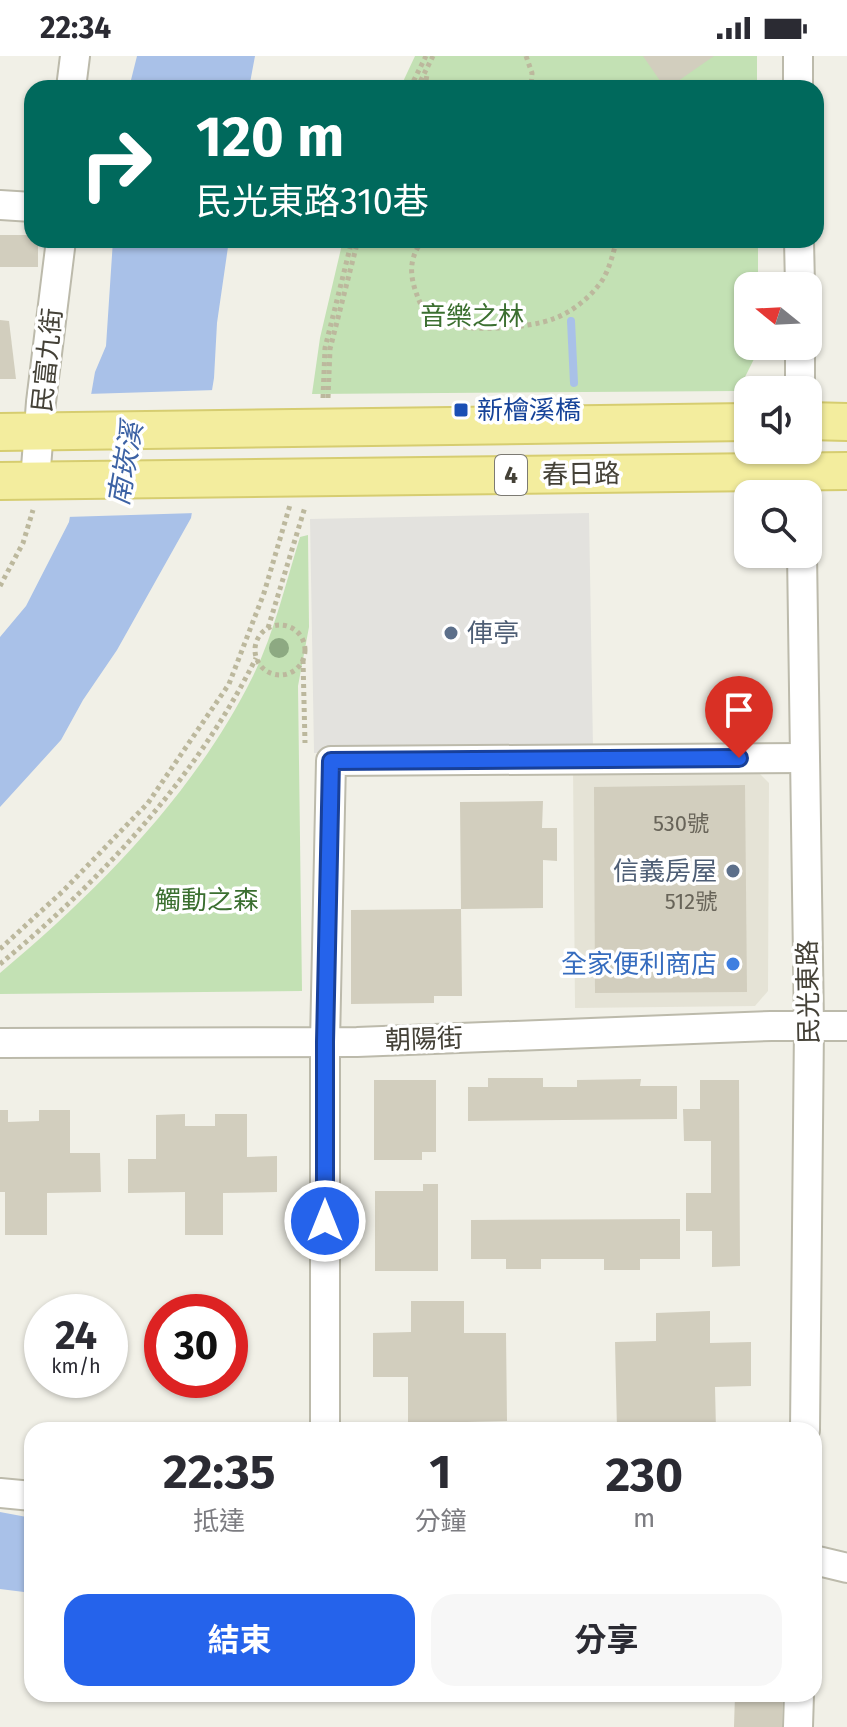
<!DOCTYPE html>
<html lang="zh-TW">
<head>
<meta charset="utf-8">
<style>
	body { margin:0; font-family:"Fira Sans","Noto Sans TC",sans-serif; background:#f7f7f7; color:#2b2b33; height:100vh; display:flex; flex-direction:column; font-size:30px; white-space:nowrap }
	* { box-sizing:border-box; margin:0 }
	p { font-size:26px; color:#7c7c81 }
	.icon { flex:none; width:44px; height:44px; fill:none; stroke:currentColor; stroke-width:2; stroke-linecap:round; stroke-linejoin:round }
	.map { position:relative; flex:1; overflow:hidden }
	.side { position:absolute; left:24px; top:1366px; width:798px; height:280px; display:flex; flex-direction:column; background:#fff; border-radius:24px; box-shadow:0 2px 6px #0004 }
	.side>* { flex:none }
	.guide { position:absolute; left:24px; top:24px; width:800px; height:168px; border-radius:24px; box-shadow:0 2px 6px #0004; background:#00695c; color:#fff; overflow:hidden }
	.needle { width:52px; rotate:288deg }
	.tools { position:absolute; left:734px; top:216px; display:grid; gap:16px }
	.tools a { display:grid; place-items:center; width:88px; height:88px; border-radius:16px; background:#fff; box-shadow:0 2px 6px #0004; font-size:40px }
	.speed { position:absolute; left:24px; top:1238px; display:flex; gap:16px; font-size:40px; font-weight:700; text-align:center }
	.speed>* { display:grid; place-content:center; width:104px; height:104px; border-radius:50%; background:#fff; box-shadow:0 2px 6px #0004; line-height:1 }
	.speed small { font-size:20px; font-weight:400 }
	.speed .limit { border:12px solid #d22; background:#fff; color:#111 }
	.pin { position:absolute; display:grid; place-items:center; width:68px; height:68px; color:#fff; margin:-82px -34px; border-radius:50% 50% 50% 0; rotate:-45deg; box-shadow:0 0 8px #0007 }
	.pin .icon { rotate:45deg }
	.me { position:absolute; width:88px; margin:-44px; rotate:0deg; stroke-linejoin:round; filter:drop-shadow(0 0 6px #0008) }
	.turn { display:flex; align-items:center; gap:28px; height:168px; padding:0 40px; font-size:36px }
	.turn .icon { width:104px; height:104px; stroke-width:2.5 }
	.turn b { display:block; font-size:56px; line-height:68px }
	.eta { display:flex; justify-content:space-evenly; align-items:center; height:136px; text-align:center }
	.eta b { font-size:48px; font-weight:700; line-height:56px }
	.action { display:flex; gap:16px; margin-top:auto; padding:16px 40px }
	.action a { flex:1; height:92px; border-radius:24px; background:#2563eb; color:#fff; font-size:32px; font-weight:700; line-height:92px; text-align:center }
	.action a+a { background:#f7f7f7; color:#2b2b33 }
	.status { display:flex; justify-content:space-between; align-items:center; height:56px; padding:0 40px; background:#fff; direction:ltr }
	.status svg { height:22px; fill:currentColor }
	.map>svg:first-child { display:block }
</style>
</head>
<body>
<div class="status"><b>22:34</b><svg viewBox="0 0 49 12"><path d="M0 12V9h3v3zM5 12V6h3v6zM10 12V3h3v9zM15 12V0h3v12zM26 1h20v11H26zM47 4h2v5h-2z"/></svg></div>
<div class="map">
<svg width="847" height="1671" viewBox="0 0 847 1671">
	<rect width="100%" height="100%" fill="#f1f0e7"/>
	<!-- residential -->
	<path fill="#e5e3d6" d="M 752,710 L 769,727 L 768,935 L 755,950 L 575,952 L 573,712 Z"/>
	<!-- green -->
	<g fill="#c3e1b4">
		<path d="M 415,0 L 757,0 L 757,32 L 400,32 Z"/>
		<path d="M 343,184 L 758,184 L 758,230 L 748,230 L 748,290 L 759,290 L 759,293 L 738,335 L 312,338 L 320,282 Z"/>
		<path d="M 308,479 L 309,571 L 298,630 L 302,935 L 0,938 L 0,917 C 99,834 195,737 253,620 C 274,578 286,526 300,481 Z"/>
	</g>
	<!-- parking -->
	<path fill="#e3e2de" d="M 589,457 L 593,691 L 314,697 L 310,463 Z"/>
	<!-- water -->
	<g fill="#a9c1e8">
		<path d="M 137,0 L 255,0 L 249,32 L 129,32 Z"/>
		<path d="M 113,184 L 229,184 L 217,267 L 214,322 L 191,462 L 117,594 L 83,644 L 61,684 L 0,751 L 0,581 L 26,550 L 69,466 L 95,316 L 106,290 Z"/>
		<path d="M 0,1456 L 32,1462 L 32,1537 L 0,1533 Z"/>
	</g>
	<!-- pier -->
	<g fill="#f1f0e7">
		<path d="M 216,334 L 196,457 L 66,461 L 87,338 Z"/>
		<path d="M 814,1535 L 847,1546 L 842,1603 L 814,1594 Z"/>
	</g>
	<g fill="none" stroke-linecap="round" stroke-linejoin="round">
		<!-- stream -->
		<path stroke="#a9c1e8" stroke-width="8" d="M 571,265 L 574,327"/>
	</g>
	<!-- building -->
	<g fill="#d2cebe">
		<path d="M 643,0 L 714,0 L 668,32 L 665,32 Z"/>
		<path d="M 0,179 L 32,179 L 32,184 L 38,184 L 38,211 L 0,211 Z"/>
		<path d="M 0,264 L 9,265 L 16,323 L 0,323 Z"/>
		<path d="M 745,729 L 747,936 L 595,937 L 594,731 Z"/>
		<path d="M 543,745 L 542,772 L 557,772 L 557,805 L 543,804 L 543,852 L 461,853 L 462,940 L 434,940 L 434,947 L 351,948 L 351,854 L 461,853 L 460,746 Z"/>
		<path d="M 488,1022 L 543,1022 L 543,1031 L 577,1031 L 577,1024 L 641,1023 L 640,1030 L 677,1030 L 677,1063 L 468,1065 L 468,1031 L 488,1031 Z"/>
		<path d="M 374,1024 L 436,1024 L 436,1096 L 422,1096 L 422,1104 L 374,1104 Z"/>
		<path d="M 700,1024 L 739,1024 L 740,1210 L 712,1211 L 712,1175 L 686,1175 L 686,1137 L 711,1137 L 711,1085 L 684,1085 L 683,1053 L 700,1053 Z"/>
		<path d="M 0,1054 L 8,1054 L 8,1066 L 39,1065 L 39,1054 L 70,1054 L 70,1097 L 100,1097 L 101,1136 L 47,1137 L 47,1179 L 5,1179 L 5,1136 L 0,1136 Z"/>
		<path d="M 185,1058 L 185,1070 L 215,1070 L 215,1058 L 247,1058 L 247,1101 L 277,1100 L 277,1136 L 223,1137 L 223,1179 L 185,1179 L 185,1136 L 128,1137 L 128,1103 L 156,1103 L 156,1059 Z"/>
		<path d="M 423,1128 L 438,1128 L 438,1215 L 375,1215 L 375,1135 L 423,1135 Z"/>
		<path d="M 680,1163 L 680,1203 L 640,1203 L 640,1214 L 604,1214 L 604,1203 L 541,1203 L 541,1213 L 506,1213 L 506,1203 L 471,1203 L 471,1164 Z"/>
		<path d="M 411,1245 L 464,1245 L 464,1277 L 506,1277 L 507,1365 L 467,1366 L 467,1374 L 408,1374 L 408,1321 L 373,1321 L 373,1277 L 411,1276 Z"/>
		<path d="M 710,1255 L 710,1287 L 751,1286 L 751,1330 L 715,1331 L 716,1374 L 617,1374 L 615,1286 L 656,1285 L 656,1257 Z"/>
		<path d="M 735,1638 L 783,1638 L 782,1671 L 734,1671 Z"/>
	</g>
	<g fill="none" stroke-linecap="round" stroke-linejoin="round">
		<defs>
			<g id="minor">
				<path d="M 798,0 L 798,32"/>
				<path d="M 71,32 L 75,0"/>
				<path d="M 0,149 L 32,151"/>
				<path d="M 799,184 L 800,230"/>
				<path d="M 800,290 L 800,334"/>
				<path d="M 801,394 L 802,438"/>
				<path d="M 35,425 L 41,346 L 61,184"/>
				<path d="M 802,498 L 809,970 L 805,1374"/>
				<path d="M 0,987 L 357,986 L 771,970 L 847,970"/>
				<path d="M 325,1374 L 325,986 L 331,705 L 804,702"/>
				<path d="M 0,1437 L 32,1440"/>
				<path d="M 814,1504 L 847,1512"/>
				<path d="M 798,1671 L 799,1638"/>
			</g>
			<g id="major">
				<path d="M 808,365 L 847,366"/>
				<path d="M 0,376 L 748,366"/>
				<path d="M 0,425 L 847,415"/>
			</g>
		</defs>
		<!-- minor casing -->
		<use href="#minor" stroke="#bcbaab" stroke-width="32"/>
		<!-- major casing -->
		<use href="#major" stroke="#d6cd70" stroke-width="40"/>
		<!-- path -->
		<g stroke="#bcb89d" stroke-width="5" stroke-dasharray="4 4" stroke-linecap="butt">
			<path d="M 526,0 L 532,17 L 531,32"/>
			<path d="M 410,32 L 426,0"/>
			<path d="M 417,32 L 433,0"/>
			<path d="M 425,32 L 427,18"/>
			<path d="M 423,184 C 403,209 413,231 425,258 C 432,261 440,265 448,268 C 472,276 529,272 553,263 C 570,257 587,244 598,230 C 609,217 612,200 617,184"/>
			<path d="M 323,342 L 325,292 L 352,184"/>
			<path d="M 328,342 L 330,293 L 358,184"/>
			<path d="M 0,530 L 23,487 L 33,454"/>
			<circle cx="280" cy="594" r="25"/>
			<path d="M 268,572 L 305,451"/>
			<path d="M 303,604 L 305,687"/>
			<path d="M 0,893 L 63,835 L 148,747 L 229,628 L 264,537 L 290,449"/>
			<path d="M 0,908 C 102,824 197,721 256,602"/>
		</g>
		<!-- minor -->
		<use href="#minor" stroke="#fff" stroke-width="28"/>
		<!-- major -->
		<use href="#major" stroke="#f3ed9e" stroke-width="36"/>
	</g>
	<!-- trees -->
	<circle fill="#8da982" cx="279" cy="592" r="10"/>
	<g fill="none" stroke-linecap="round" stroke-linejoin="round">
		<defs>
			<path id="route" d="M 325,1165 L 325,986 L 331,705 L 739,702"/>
		</defs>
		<!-- route casing -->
		<use href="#route" stroke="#184099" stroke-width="20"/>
		<!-- route -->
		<use href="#route" stroke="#2563eb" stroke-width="14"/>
	</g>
	<!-- markers -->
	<rect fill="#1a4fb4" stroke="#fff" stroke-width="3" x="453" y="346" width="16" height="16" rx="4"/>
	<g fill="#5c6f8a" stroke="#fff" stroke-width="3">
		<circle cx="451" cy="577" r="8"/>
		<circle cx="733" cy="815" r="8"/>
	</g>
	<circle fill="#3f7fe0" stroke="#fff" stroke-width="3" cx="733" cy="908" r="8"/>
	<g text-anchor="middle" stroke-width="7" stroke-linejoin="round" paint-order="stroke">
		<!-- number labels -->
		<g font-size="22" fill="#686459">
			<text x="681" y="775">530號</text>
			<text x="691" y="853">512號</text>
		</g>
		<!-- shield labels -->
		<rect fill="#fff" stroke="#7c7a73" stroke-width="2" x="495" y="399" width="32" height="40" rx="6"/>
		<g font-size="24" font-weight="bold" fill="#444137">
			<text x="511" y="427">4</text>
		</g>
		<!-- park labels -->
		<g font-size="26" fill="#3b6f30" stroke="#fff">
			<text x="472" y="269">音樂之林</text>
			<text x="207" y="853">觸動之森</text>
		</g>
		<!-- street labels -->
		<g font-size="26" fill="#444137" stroke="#fff">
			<text transform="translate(47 304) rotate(-84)" y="9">民富九街</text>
			<text transform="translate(581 418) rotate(-1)" y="9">春日路</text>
			<text transform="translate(808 936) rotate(-91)" y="9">民光東路</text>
			<text transform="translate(424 983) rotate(-2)" y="9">朝陽街</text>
		</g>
		<!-- transit labels -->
		<g font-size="26" fill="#164399" stroke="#fff" text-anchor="start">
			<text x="477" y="363">新檜溪橋</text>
		</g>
		<!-- service labels -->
		<g font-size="26" fill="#4e5e75" stroke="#fff" text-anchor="start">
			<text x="467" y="586">俥亭</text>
			<text x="717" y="824" text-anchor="end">信義房屋</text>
		</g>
		<!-- shop labels -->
		<g font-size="26" fill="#366cbe" stroke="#fff" text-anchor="end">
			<text x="717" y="917">全家便利商店</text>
		</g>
		<!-- water labels -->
		<g font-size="28" font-style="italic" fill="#3c62a4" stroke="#fff">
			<text transform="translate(125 408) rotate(-80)" y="10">南崁溪</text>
		</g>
	</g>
</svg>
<div class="tools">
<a><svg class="needle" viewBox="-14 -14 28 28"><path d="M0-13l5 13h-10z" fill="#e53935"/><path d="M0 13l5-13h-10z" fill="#7c7c81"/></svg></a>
<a><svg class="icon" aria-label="sound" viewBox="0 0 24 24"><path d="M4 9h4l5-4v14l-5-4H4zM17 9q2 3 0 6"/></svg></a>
<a><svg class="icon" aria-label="search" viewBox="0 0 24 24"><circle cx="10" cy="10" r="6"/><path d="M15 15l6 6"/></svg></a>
</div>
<div class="speed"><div>24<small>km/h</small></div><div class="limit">30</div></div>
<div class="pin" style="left:739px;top:702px;background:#d93025"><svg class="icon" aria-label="arrive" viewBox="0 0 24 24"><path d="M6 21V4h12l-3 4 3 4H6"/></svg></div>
<svg class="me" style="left:325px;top:1165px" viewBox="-20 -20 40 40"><circle r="17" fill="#2563eb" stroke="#fff" stroke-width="3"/><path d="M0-11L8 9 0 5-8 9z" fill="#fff"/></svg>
<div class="guide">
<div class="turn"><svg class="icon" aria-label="right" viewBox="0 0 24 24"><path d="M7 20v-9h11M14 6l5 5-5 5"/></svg><div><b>120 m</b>民光東路310巷</div></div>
</div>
<section class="side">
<div class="eta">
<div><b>22:35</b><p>抵達</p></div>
<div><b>1</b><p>分鐘</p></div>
<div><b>230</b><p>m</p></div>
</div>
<div class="action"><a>結束</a><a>分享</a></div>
</section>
</div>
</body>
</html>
